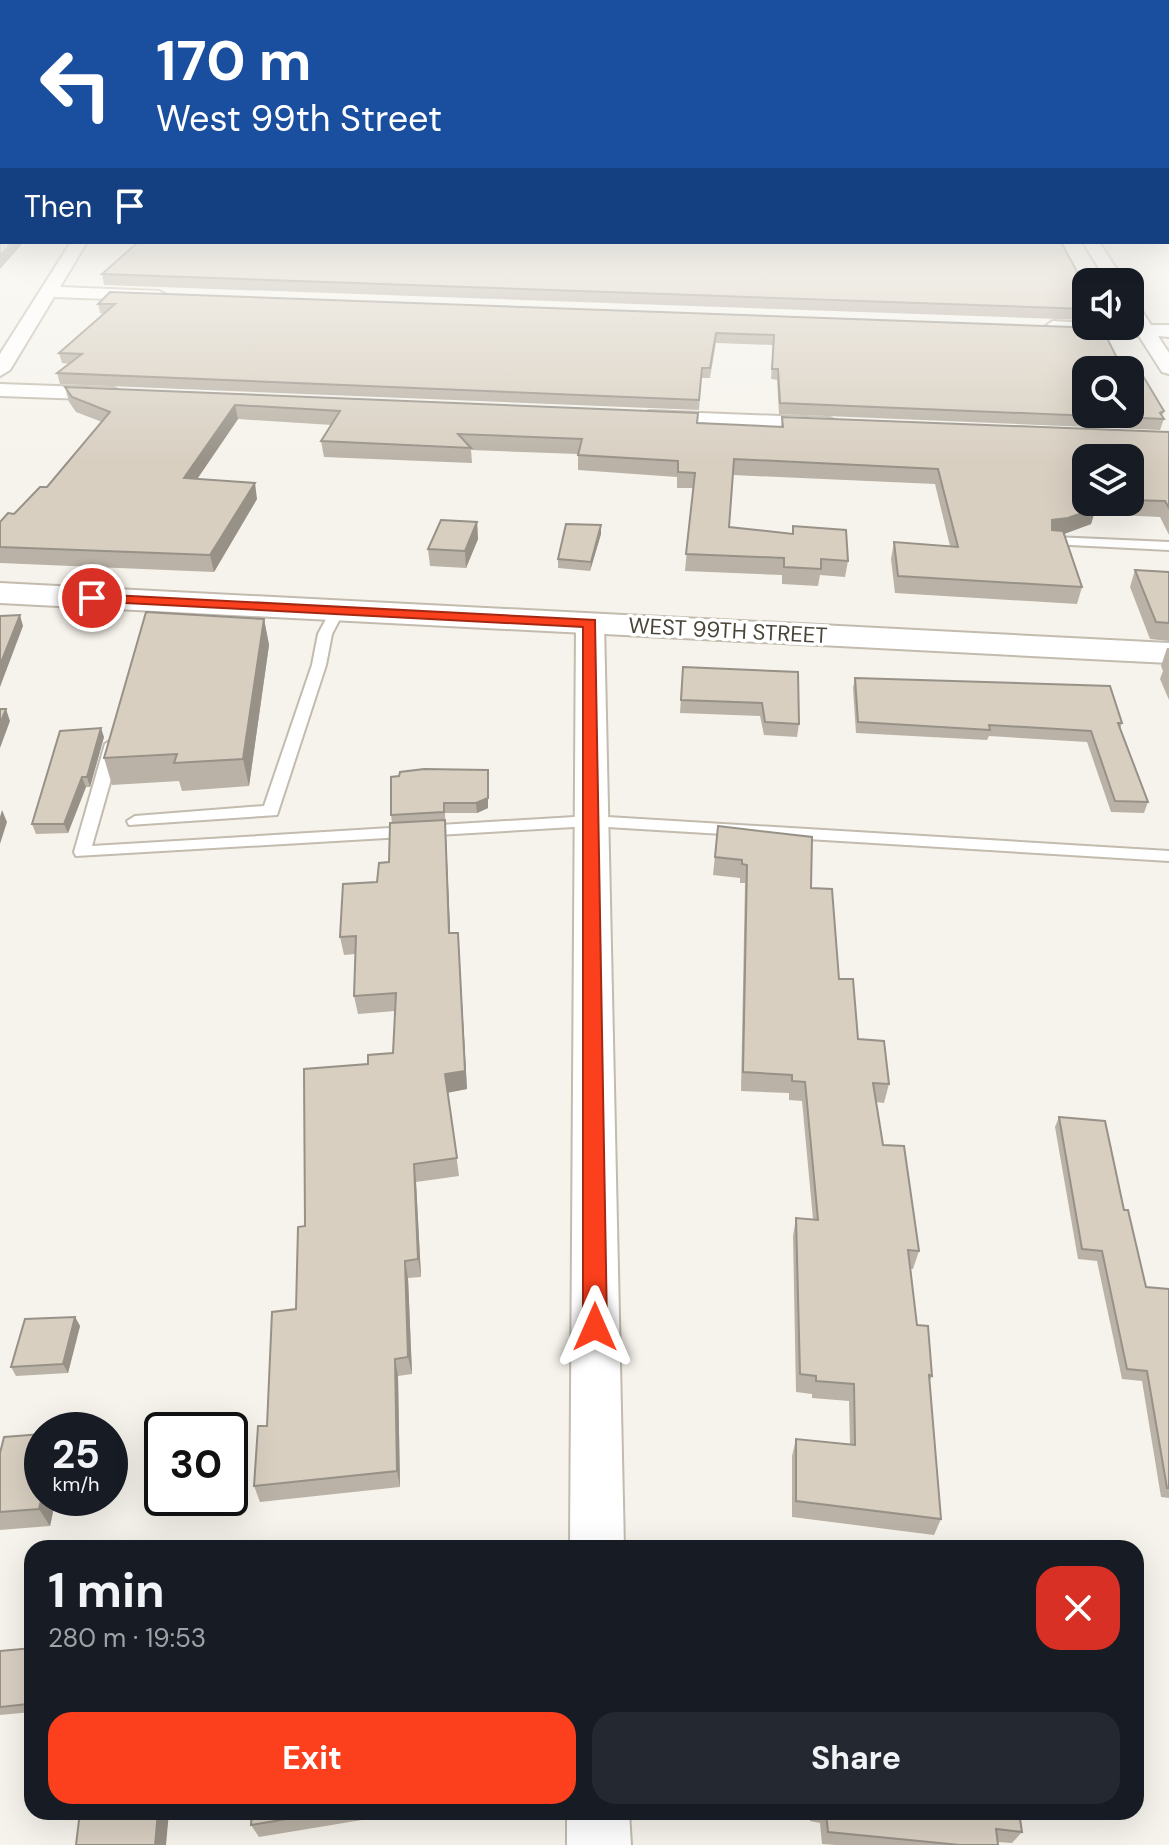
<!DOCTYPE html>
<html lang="en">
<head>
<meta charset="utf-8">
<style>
	body { margin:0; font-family:"DM Sans",sans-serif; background:#242831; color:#f1f3f6; height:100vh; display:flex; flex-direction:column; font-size:30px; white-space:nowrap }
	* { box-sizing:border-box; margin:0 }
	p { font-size:26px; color:#9ea1a6 }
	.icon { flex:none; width:44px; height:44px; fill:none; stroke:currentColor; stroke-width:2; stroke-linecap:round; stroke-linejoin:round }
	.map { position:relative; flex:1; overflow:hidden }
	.drawer { position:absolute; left:24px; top:1540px; width:1120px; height:280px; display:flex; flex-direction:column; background:#171b24; border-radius:24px; box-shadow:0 8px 32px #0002 }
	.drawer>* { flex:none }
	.hud { position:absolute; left:0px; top:0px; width:1170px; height:244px; box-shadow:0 8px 32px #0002; background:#1a4fa0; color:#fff; overflow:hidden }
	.buttons { position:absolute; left:1072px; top:268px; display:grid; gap:16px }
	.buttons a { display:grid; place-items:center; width:72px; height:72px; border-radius:16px; background:#171b24; box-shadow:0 8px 32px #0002; font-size:40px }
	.speed { position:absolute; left:24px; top:1412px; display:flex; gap:16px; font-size:40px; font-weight:700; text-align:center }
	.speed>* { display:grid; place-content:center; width:104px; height:104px; border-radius:50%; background:#171b24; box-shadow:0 8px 32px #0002; line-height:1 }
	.speed small { font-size:20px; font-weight:400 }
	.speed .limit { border:4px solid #111; border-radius:12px; background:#fff; color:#111 }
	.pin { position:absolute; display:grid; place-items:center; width:68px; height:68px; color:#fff; margin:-34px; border:4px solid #fff; border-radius:50%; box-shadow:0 2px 8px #0007 }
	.me { position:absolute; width:88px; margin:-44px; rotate:0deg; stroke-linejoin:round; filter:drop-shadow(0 0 6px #0008) }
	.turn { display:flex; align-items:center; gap:28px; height:168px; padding:0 24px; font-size:36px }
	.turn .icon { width:104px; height:104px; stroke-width:2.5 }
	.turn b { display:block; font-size:56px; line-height:68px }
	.then { display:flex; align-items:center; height:76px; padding:0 24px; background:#0003; gap:16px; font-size:30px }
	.round { display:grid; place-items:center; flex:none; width:84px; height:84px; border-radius:24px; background:#242831 }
	.head { display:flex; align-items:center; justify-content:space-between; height:136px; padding:0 24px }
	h1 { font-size:48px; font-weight:700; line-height:60px }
	.primary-button { display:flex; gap:16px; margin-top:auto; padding:16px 24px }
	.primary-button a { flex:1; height:92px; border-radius:24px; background:#fc3f1d; color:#fff; font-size:32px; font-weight:700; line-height:92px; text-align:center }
	.primary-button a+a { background:#242831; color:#f1f3f6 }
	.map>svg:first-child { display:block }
</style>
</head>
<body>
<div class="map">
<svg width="1169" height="1845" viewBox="0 0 1169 1845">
	<rect width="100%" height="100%" fill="#f6f3ec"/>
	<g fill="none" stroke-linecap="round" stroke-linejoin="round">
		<defs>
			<g id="service">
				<path d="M 1054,537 L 1169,542 L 1169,550 L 1050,544 L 1050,538 Z"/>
				<path d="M 337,607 L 344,611 L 332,634 L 326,665 L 277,815 L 129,825 L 127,821 L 135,816 L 264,806 L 312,665 L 318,634 L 332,608 Z"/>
				<path d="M 113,739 L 121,744 L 92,846 L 591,816 L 1169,851 L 1169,861 L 591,826 L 76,856 L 74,852 L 105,744 Z"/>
			</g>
			<g id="minor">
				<path d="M 71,242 L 87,242 L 60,287 L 159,291 L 168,296 L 159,301 L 54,297 L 10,370 L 0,376 L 0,354 Z"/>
				<path d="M 1083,242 L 1099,242 L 1125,282 L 1107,282 Z"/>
				<path d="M 1136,310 L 1142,311 L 1151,325 L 1169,325 L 1169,337 L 1158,336 L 1169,353 L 1169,374 L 1162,372 L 1139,336 L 1053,333 L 1044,327 L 1053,321 L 1086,323 L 1086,326 L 1130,326 L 1133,324 L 1130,311 Z"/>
				<path d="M 0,384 L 114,388 L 124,394 L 114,400 L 0,396 Z"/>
				<path d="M 649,411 L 830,418 L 841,424 L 830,430 L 642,421 L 638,417 Z"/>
				<path d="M 590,615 L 600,617 L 604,623 L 624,1548 L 570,1548 L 576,623 L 580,617 Z"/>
				<path d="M 567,1812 L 629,1812 L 631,1845 L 567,1845 Z"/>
			</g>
			<path id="tertiary" d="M 0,583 L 1169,643 L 1169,663 L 0,603 Z"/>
		</defs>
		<!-- service casing -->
		<use href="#service" stroke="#c2bbae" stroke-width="4"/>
		<!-- minor casing -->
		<use href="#minor" stroke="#c2bbae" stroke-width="4"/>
		<!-- tertiary casing -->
		<use href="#tertiary" stroke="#c2bbae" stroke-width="4"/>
		<!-- service -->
		<use href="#service" fill="#fff" fill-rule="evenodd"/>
		<!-- minor -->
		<use href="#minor" fill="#fff" fill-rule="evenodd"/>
		<!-- tertiary -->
		<use href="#tertiary" fill="#fff" fill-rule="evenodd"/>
	</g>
	<!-- wall -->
	<g fill="#bab2a6" fill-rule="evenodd">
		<path d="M 102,274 L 1086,288 L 1086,320 L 104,285 Z"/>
		<path d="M 98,304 L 1102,328 L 1086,370 L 1164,411 L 1162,416 L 1164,419 L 1160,430 L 779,414 L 777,380 L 771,379 L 773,345 L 716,343 L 710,378 L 701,378 L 699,410 L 60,384 L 57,373 L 70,364 L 62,363 L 59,353 L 105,314 L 100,313 Z"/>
		<path d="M 65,387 L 781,427 L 782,417 L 1169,432 L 1169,535 L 1160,517 L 1094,514 L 1091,524 L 1064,534 L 1082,587 L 1077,604 L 895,593 L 891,559 L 894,542 L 950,546 L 935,484 L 733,475 L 729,527 L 792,534 L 793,526 L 848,561 L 845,577 L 820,575 L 818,586 L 782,584 L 782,575 L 685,571 L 693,488 L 677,488 L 677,477 L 578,470 L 578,454 L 471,450 L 472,463 L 324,457 L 321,441 L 332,425 L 238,419 L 197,479 L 257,499 L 214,572 L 0,563 L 0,522 L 14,514 L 47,487 L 102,422 L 76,412 L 69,402 ZM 1130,458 L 1130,502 L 1086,502 Z"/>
		<path d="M 477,522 L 478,539 L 466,568 L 430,566 L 428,549 Z"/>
		<path d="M 601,525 L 601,534 L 590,571 L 558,568 L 558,559 Z"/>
		<path d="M 1135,570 L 1169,572 L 1169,641 L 1150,639 L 1130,587 Z"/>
		<path d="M 264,619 L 269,645 L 249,786 L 182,791 L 179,781 L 112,785 L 104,758 Z"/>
		<path d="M 1167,648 L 1169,648 L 1169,700 L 1160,679 L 1163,671 L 1161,666 Z"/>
		<path d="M 683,667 L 798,672 L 799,724 L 797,737 L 764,735 L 760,716 L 680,713 Z"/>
		<path d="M 855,678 L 1122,723 L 1120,729 L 1148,802 L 1144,813 L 1111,812 L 1087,742 L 989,736 L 987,740 L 856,733 L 853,688 Z"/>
		<path d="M 104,737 L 90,787 L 86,787 L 68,833 L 36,834 L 32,824 Z"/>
		<path d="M 488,770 L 488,808 L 477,813 L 445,813 L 450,933 L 459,951 L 467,1089 L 448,1092 L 459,1176 L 416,1182 L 421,1277 L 408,1278 L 412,1374 L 398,1376 L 400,1487 L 260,1502 L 254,1486 L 267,1426 L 296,1309 L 305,1226 L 368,1064 L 393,1053 L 395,1011 L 358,1014 L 354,996 L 356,954 L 344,955 L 340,937 L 389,862 L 392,823 L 391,815 Z"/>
		<path d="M 718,826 L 811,888 L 858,1039 L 889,1084 L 884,1103 L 876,1102 L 883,1145 L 919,1251 L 913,1269 L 911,1269 L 917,1325 L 932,1376 L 929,1382 L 941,1519 L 934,1535 L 792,1517 L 792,1456 L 796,1439 L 850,1444 L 849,1401 L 812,1398 L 812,1394 L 796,1392 L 793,1236 L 796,1218 L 813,1219 L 802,1101 L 789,1100 L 789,1093 L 741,1091 L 745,883 L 740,883 L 740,878 L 713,875 Z"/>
		<path d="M 1059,1117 L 1124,1210 L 1146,1287 L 1169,1289 L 1169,1498 L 1161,1497 L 1142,1381 L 1122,1379 L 1097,1261 L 1078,1259 L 1055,1127 Z"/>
		<path d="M 75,1317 L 80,1326 L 68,1373 L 16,1376 L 11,1367 Z"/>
		<path d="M 0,1453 L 42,1498 L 56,1498 L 50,1526 L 0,1530 Z"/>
		<path d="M 32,1648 L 32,1712 L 0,1715 L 0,1651 Z"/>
		<path d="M 252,1812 L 380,1812 L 380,1817 L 259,1837 L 251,1825 Z"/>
		<path d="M 811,1812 L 1019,1812 L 1022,1832 L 1012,1843 L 998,1842 L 998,1845 L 836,1845 L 822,1844 L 820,1823 L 810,1821 Z"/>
	</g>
	<!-- shaded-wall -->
	<g fill="#979187">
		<path d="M 13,242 L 24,242 L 0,269 L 0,256 Z"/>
		<path d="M 235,405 L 238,419 L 187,494 L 184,478 Z"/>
		<path d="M 255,483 L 257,499 L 214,572 L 210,555 Z"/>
		<path d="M 1096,508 L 1091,524 L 1064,534 L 1048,536 L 1052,520 Z"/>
		<path d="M 477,522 L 478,539 L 466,568 L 465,551 Z"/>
		<path d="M 601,525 L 601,534 L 590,571 L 591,562 Z"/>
		<path d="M 20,615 L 23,626 L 0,687 L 0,665 Z"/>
		<path d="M 264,619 L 269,645 L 249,786 L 243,759 Z"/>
		<path d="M 6,709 L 10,721 L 0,748 L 0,724 Z"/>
		<path d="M 101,728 L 104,737 L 90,787 L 87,777 Z"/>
		<path d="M 488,770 L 488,808 L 477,813 L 476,803 Z"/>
		<path d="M 82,777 L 86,787 L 68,833 L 64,824 Z"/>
		<path d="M 2,810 L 7,822 L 0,844 L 0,817 Z"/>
		<path d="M 445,820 L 446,837 L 451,952 L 449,933 Z"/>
		<path d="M 458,933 L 467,1089 L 447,1093 L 445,1074 Z"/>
		<path d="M 414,1164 L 416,1182 L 421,1277 L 418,1259 Z"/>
		<path d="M 405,1261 L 408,1278 L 412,1374 L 408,1357 Z"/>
		<path d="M 75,1317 L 80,1326 L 68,1373 L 63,1364 Z"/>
		<path d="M 395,1359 L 398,1376 L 400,1487 L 397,1471 Z"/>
		<path d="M 42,1498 L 56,1498 L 50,1526 L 39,1509 Z"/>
		<path d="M 32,1688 L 32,1708 L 28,1704 Z"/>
		<path d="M 158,1812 L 169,1812 L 166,1845 L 155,1845 Z"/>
	</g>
	<!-- building -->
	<g fill="#d8cfc1" stroke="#979187" stroke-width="2">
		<path d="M 2,205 L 2,242 L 13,242 L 0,256 L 0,208 L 2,209 Z"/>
		<path d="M 138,242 L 1061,242 L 1086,288 L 1086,309 L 102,274 Z"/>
		<path d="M 110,292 L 1102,328 L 1123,370 L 1086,370 L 1086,414 L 1130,414 L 1130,375 L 1143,376 L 1164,411 L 1160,413 L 1164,419 L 780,403 L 778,369 L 772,369 L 774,335 L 716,333 L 710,368 L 702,368 L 699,400 L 57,373 L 82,354 L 59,353 L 115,304 L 98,304 Z"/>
		<path d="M 65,387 L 698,413 L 697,423 L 783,427 L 782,417 L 1169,432 L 1169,508 L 1165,501 L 1130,500 L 1130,458 L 1086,458 L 1086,502 L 1093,502 L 1096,508 L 1068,518 L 1052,520 L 1052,530 L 1063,531 L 1082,587 L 898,576 L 894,542 L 958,547 L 938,469 L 734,459 L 729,527 L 793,534 L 793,526 L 846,530 L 848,561 L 821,559 L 821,569 L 784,567 L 784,558 L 686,554 L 695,473 L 678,472 L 678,461 L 578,455 L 582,439 L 458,434 L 471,448 L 321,441 L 340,411 L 235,405 L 184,478 L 255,483 L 210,555 L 0,547 L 0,522 L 8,513 L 14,514 L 40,487 L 47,487 L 110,412 L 72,397 Z"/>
		<path d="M 441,520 L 477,522 L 465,551 L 428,549 Z"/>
		<path d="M 566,524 L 601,525 L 591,562 L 558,559 Z"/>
		<path d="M 1135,570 L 1169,572 L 1169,623 L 1156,622 Z"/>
		<path d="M 146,612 L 264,619 L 243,759 L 174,763 L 177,754 L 104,758 Z"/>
		<path d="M 20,615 L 0,665 L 0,616 Z"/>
		<path d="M 683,667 L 798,672 L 799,724 L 765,722 L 762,703 L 681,700 Z"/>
		<path d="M 855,678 L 1110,686 L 1122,723 L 1118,723 L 1148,802 L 1115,801 L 1091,731 L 989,725 L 990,730 L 858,722 Z"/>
		<path d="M 0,709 L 6,709 L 0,724 Z"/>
		<path d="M 101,728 L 87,777 L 82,777 L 64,824 L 32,824 L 60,731 Z"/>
		<path d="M 424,769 L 488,770 L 488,798 L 476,803 L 444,803 L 444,812 L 391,815 L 391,777 L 399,776 L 400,772 Z"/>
		<path d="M 445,820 L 449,933 L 458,933 L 465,1071 L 445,1074 L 457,1158 L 414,1164 L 418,1259 L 405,1261 L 408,1357 L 395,1359 L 397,1471 L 254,1486 L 258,1426 L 267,1426 L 272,1312 L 296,1309 L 298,1227 L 305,1226 L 304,1069 L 368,1064 L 368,1055 L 393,1053 L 396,993 L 354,996 L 356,936 L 340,937 L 343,884 L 377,882 L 379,863 L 389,862 L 390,823 Z"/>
		<path d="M 718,826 L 812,837 L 811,888 L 832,889 L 839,979 L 853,979 L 858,1039 L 884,1041 L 889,1084 L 873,1083 L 883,1145 L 904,1146 L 919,1251 L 908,1250 L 917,1325 L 928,1326 L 932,1376 L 929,1375 L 941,1519 L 796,1501 L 796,1439 L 855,1445 L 854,1384 L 816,1381 L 816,1376 L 800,1374 L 796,1218 L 818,1220 L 805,1082 L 792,1081 L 792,1075 L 743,1072 L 747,865 L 742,864 L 742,860 L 715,857 Z"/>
		<path d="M 1059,1117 L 1105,1121 L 1124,1210 L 1128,1210 L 1146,1287 L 1169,1289 L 1169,1488 L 1167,1488 L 1147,1371 L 1127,1369 L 1102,1251 L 1082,1249 Z"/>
		<path d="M 75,1317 L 63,1364 L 11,1367 L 25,1319 Z"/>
		<path d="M 42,1434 L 42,1496 L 39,1509 L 0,1512 L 0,1453 L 4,1437 Z"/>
		<path d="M 32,1648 L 32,1688 L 28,1704 L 0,1707 L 0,1651 Z"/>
		<path d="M 80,1812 L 158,1812 L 155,1845 L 76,1845 Z"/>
		<path d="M 252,1812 L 328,1812 L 251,1825 Z"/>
		<path d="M 826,1812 L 1019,1812 L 1022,1832 L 996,1829 L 998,1845 L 960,1845 L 828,1832 Z"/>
	</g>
	<!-- sky -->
	<linearGradient id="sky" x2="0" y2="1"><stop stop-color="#8fc1ec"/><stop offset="0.44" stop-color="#fbfaf6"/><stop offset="1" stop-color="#fbfaf6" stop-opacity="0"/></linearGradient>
	<rect width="1169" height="463" fill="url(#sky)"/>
	<!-- route -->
	<path fill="#fc3f1d" stroke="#a42913" stroke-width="2" d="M 92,594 L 595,620 L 607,1327 L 604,1335 L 595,1338 L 586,1335 L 583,1327 L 583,627 L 87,601 L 87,595 Z"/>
	<g text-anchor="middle" stroke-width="7" stroke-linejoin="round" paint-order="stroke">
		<!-- far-street labels -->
		<g font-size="22" fill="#4b4439" stroke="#fff">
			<text transform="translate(728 630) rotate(3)" y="8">WEST 99TH STREET</text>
		</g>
	</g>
</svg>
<div class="buttons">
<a><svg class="icon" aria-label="sound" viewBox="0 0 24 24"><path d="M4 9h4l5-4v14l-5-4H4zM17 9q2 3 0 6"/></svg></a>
<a><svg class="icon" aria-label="search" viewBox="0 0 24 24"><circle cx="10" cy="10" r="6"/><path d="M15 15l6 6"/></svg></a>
<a><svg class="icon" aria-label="layers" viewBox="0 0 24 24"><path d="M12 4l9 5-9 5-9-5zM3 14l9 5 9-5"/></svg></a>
</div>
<div class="speed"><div>25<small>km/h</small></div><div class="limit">30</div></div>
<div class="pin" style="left:92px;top:598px;background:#d93025"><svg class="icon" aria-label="arrive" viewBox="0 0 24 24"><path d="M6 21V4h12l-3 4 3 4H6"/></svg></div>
<svg class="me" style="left:595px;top:1327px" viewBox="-20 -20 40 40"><path d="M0-17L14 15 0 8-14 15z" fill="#fc3f1d" stroke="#fff" stroke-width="4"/></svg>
<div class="hud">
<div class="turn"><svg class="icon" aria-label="left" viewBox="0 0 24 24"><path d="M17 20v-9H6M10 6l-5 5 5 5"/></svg><div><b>170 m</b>West 99th Street</div></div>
<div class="then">Then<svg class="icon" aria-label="arrive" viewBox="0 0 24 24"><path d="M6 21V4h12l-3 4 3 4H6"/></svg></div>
</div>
<section class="drawer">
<div class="head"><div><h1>1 min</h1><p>280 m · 19:53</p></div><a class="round" style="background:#d93025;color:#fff"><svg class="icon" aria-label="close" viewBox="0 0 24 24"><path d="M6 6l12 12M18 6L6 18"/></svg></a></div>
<div class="primary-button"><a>Exit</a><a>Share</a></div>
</section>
</div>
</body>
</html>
